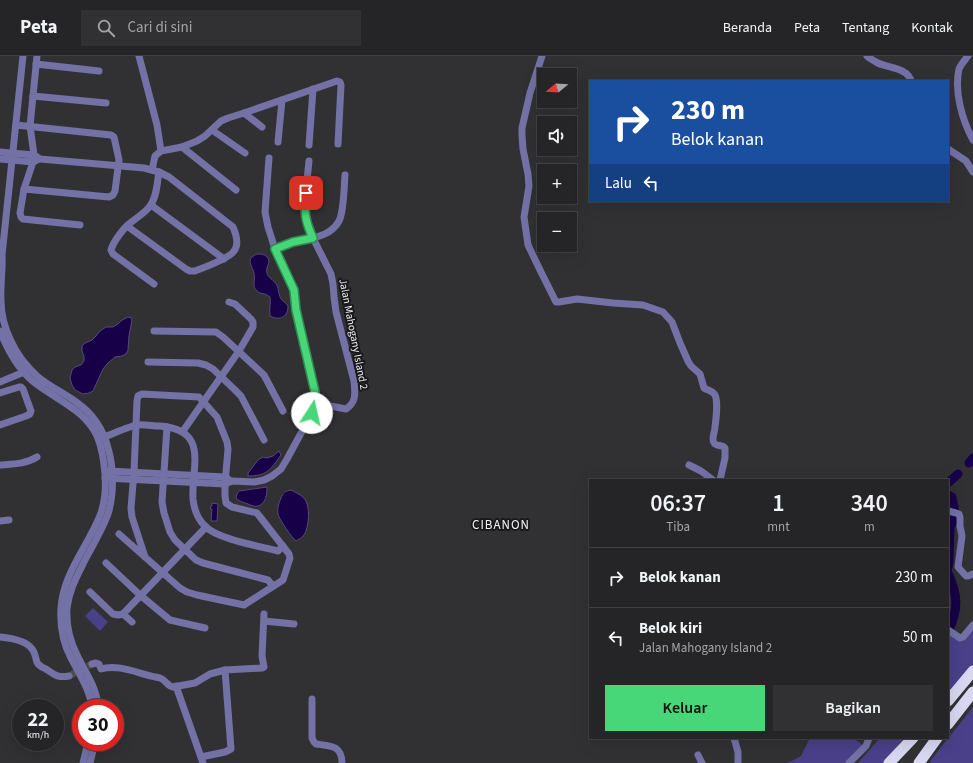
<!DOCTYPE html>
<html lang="id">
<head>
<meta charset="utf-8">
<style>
	body { margin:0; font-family:"Source Sans 3",sans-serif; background:#313133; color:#f1f3f6; height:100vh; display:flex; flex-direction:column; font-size:15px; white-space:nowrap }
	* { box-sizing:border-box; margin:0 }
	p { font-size:13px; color:#a3a5a7 }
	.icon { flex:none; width:22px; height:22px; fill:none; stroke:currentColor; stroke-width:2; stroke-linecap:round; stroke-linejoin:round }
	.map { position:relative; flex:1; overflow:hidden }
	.drawer { position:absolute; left:589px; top:423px; width:360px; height:260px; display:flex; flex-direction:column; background:#252527; border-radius:0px; box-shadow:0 4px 16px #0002,0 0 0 1px #424244 }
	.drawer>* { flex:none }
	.top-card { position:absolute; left:589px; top:24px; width:360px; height:122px; border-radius:0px; box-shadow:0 4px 16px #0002,0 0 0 1px #424244; background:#1a4fa0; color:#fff; overflow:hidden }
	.needle { width:26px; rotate:252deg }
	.buttons { position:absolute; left:537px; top:12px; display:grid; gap:8px }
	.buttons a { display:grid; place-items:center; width:40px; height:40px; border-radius:0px; background:#252527; box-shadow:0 4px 16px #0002,0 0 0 1px #424244; font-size:20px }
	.speed { position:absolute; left:12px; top:643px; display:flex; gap:8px; font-size:20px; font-weight:700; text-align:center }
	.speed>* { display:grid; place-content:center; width:52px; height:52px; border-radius:50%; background:#252527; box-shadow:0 4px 16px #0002,0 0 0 1px #424244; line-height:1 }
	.speed small { font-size:10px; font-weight:400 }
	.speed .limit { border:6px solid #d22; background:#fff; color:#111 }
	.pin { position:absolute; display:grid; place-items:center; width:34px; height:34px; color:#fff; margin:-17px; border-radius:8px; box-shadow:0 2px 6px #0006 }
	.me { position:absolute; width:44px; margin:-22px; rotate:10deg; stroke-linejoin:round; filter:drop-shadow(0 0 3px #0008) }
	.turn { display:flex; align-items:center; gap:14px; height:84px; padding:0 16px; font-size:18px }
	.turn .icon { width:52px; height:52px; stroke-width:2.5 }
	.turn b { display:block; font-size:28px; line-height:34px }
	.then { display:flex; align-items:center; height:38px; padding:0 16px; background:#0003; gap:8px; font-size:15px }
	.eta { display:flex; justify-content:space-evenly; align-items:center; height:68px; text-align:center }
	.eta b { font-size:24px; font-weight:600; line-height:28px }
	.primary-button { display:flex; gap:8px; margin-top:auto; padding:8px 16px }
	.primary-button a { flex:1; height:46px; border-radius:0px; background:#47d779; color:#111; font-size:16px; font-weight:600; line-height:46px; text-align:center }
	.primary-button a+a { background:#313133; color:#f1f3f6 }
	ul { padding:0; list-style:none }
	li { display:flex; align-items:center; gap:12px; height:60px; padding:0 16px; border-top:1px solid #424244 }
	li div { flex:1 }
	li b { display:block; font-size:15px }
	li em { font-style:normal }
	header { display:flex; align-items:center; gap:24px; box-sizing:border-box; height:56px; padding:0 20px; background:#252527; border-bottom:1px solid #424244 }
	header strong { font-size:19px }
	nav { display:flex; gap:22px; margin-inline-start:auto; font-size:14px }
	.search { width:280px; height:36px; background:#313133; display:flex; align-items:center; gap:10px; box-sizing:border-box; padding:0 14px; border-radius:0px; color:#a3a5a7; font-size:15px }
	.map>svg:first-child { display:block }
</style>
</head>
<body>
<header>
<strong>Peta</strong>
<div class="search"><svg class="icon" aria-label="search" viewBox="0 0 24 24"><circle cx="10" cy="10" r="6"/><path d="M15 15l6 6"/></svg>Cari di sini</div>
<nav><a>Beranda</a><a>Peta</a><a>Tentang</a><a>Kontak</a></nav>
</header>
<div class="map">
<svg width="973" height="707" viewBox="0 0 973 707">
	<rect width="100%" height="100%" fill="#313134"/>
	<!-- green -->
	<g fill="#494089">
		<path d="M 93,552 L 108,566 L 100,575 L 85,560 Z"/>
		<path d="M 973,569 L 973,615 L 948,645 L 948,580 L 950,576 L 960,582 Z"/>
		<path d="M 973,651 L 973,707 L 930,707 L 931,704 Z"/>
		<path d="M 810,682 L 853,682 L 863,689 L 849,704 L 844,707 L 788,707 L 801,700 Z"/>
		<path d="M 880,682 L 913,682 L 889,707 L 858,707 Z"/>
	</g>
	<!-- water -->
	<g fill="#170048" stroke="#58487b">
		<path d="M 257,198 C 261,198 265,198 268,202 C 271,207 265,212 267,217 C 268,222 274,224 277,229 C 279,233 278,240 282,244 C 284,246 286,247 288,250 C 288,261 280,265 270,260 C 269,253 271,248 270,241 L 265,238 L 260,237 C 250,231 256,226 254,217 C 252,209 245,203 257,198 Z"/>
		<path d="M 128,261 L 131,262 L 132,264 L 129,280 L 128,294 L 126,298 L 122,300 L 115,301 L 108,307 L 103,313 L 93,335 L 89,337 L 83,338 L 75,334 L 72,329 L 70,322 L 72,314 L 75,311 L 81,309 L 84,305 L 84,300 L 82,295 L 82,290 L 85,287 L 92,284 L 96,280 L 100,275 L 106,271 L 113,271 L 118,268 L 122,264 Z"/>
		<path d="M 279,395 L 281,399 C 270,414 267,420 248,420 L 248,417 L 258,404 L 263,401 L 267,402 L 273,400 Z"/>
		<path d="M 267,431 C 267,438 266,448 258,450 C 254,451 251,449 248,448 C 243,446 240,446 236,442 L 237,438 L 239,435 Z"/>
		<path d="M 291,434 C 295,436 301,439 304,442 C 311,450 309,471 304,479 C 302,482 299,483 296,485 C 292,482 279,463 278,458 C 277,452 279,447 281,442 C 283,437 285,435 291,434 Z"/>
		<path d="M 212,447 L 218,448 L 217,465 L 211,465 L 212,453 L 210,453 L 211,450 L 212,450 Z"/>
	</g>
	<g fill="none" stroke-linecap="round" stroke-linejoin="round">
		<!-- river -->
		<g stroke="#170048" stroke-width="9">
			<path d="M 969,407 L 973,402"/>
			<path d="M 948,427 L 958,418"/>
			<path d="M 948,439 L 952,441 L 954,452 L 954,464 L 950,471 L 949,504 L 948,511"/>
			<path d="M 948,517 C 958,539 959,553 948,576"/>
		</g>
		<!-- minor-tunnel -->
		<path stroke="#4e4e51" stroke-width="7" stroke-dasharray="7 3.5" stroke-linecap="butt" d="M 69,620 L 92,608"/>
		<!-- minor -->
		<g stroke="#7371a6" stroke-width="7">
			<path d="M 23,0 L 2,199 C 3,214 0,229 1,244 C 1,258 5,273 11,285 C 17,299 27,311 38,321 C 50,331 64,337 76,346 C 92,357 103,373 108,392 C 114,412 114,438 108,458 C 102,474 93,489 85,504 C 77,520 69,534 67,552 C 66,568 70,585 77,599 C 85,616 98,633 98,652"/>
			<path d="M 37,0 L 30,70 L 34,99 L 33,106 L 24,133 L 20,157 L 21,161 L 23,163 L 80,169"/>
			<path d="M 139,0 L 157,69 L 161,95"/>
			<path d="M 542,0 L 530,37 L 522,72 L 522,79 L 523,93 L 528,118 L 529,130 L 524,161 L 528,189 L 540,214 L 556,246 L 559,246 L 577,243 L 613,247 L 643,249 L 663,256 L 672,266 L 680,287 L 688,305 L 691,310 L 700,318 L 704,332 C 707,334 713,335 715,339 C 718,345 716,364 715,371 C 715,376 711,383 714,387 C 717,391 722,388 725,392 L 725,402 L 720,424"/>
			<path d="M 867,0 C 870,3 874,5 878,7 C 888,12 908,12 911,25"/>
			<path d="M 968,0 C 965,4 961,8 959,13 C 954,35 962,64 973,84"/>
			<path d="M 36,8 L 99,15"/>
			<path d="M 33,40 L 106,47"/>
			<path d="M 244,57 L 262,71"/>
			<path d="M 16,69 L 111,79 L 114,81 L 119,104 L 115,135 L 113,139 L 109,141 L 24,133"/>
			<path d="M 212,74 L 245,97"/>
			<path d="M 278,86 L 282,44"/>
			<path d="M 309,89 L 313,33"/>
			<path d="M 182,91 L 236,134"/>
			<path d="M 948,93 L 966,105 L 973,116"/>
			<path d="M 0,96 L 34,99 L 40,103 L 144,112 L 159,116 L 169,121 L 233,171 C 236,178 239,189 234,195 C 230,202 203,212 195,215 L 190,215 L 186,213 L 127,170"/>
			<path d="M 0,103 L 33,106 L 37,104"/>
			<path d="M 309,105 L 304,153 L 306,163 L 309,173 L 313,182 L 331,218 L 333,228 L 334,241 L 336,256 L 354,325 C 355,336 357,346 346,353 L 315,347"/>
			<path d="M 152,114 L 155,100 L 161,95 L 182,91 L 197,85 L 205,80 L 221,65 L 228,62 L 244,57 L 337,25 L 340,26 L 341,29 L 338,88"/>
			<path d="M 151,149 L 224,203"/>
			<path d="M 275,193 C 281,191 287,188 293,187 C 308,182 330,182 339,165 C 344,156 344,130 345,119"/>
			<path d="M 154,228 L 113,198 L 111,194 C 113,186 123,173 129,168 C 136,162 145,157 150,150 C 157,141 157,127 159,116"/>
			<path d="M 0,275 C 8,295 18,314 35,327 C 57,344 85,354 97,380 C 102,392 104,405 105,418 C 106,431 105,445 101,457 C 89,489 63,517 61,552 C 60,569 63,587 71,602 C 79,618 90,633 92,652"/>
			<path d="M 154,275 L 216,276 L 223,281 L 264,319 L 283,355"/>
			<path d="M 148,306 L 198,307 L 206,309 L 213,313 L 234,333 L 241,340 L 264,384"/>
			<path d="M 0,326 L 24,316 L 27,313"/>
			<path d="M 0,337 L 19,331 L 21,331 L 23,333 L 31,355 L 30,358 L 26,360 L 0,369"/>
			<path d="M 167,371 L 162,446 L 164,457 L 170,476 L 175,484 L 196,504 L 203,507 L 268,524 L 273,530"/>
			<path d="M 183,375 L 239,295 L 253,271 L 253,266 L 251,263 L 235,248 L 229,246"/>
			<path d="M 104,381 C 112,378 119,375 127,372 C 130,371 133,370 136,369 C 143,368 153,370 160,370 C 210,374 191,411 193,443 C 194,453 198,464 206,471 C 218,483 259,490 278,495 L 283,490"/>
			<path d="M 0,409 C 13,408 26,408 37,401"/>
			<path d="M 689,409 L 701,415 L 713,424"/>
			<path d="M 108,415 L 225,421 L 228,423"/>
			<path d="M 105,422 L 225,428 L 232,425 L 254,426 L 264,424 L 272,420 L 281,413 L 287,403 L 312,357 L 315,347 L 315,336 L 296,254 L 294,234 L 275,193 L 268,171 L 265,156 L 269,102"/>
			<path d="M 948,455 L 956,457 L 959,458 L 960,461 L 960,470 L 962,480 L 958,511 L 966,520 L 968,520 L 973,518"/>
			<path d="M 0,465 L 9,464"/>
			<path d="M 119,478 L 180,532 L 187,536 L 197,539 L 244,549 L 283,524 L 290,502 L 289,498 L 257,457 L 232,451 L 226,447 L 225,440 L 225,428 L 228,393 L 227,386 L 217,361 L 199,341 L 142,338 L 138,340 L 137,345 L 134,416 L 131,452 L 132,461 L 145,501"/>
			<path d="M 106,507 L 140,539 L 170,564 L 205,572"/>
			<path d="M 90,536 L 113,558 L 118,559 L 123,558"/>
			<path d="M 123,558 L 206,471"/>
			<path d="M 123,558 L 132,566"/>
			<path d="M 264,565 L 294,568"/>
			<path d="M 948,574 L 960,582 L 963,581 L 973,569"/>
			<path d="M 0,581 C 10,582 26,584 32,593 C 36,597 35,604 38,608 C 40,610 43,612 46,613 C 55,619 58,622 69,620"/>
			<path d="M 92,608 L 96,607 L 99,608 L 101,613 C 117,608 135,616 151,620 C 154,621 157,621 160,622 C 166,624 167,630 173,631 L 195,627 L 210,618 L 225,614"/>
			<path d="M 176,630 L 203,707"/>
			<path d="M 312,643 L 312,682 L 314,686 L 316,688 C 330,690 342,689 342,707"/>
			<path d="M 734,682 L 738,696 L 738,707"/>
			<path d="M 698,699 L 702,707"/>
			<path d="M 201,701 L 225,696 L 231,693 L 225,614 L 262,612 L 264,611 L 262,600 L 264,558"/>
			<path d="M 83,707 L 88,686"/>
			<path d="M 90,707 L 95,686"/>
			<path d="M 849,707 L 866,690 L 869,682"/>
		</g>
		<!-- highway -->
		<g stroke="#d7d7f1" stroke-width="11">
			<path d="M 948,645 L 973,615"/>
			<path d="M 948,668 L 973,636"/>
			<path d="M 889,707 L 913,682"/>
			<path d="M 919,707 L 937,682"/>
		</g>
	</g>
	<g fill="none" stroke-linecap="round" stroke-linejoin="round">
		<defs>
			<path id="route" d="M 306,137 C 304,156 305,165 313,182 L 293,186 L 275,193 L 294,234 L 296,254 L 315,336 L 315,347 L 312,357"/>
		</defs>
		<!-- route casing -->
		<use href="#route" stroke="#2e8c4f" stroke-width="10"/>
		<!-- route -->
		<use href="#route" stroke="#47d779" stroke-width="7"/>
	</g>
	<g text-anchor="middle" stroke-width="4" stroke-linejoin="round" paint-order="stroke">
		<!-- street labels -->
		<g font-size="11" fill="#f1f1f3" stroke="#19191b">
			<text transform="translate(354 278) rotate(79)" y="4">Jalan Mahogany Island 2</text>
		</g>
		<!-- quarter labels -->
		<g font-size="13" letter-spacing="1" fill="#f1f1f3" stroke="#19191b">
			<text x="501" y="473">CIBANON</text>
		</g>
	</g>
</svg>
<div class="buttons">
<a><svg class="needle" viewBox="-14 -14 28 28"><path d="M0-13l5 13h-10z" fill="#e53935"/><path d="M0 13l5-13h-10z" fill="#a3a5a7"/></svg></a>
<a><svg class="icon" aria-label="sound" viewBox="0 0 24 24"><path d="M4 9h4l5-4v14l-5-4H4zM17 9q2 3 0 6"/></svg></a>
<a>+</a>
<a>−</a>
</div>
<div class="speed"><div>22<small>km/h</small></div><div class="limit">30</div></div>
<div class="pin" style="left:306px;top:137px;background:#d93025"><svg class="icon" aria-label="arrive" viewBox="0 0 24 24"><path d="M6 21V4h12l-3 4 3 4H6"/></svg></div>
<svg class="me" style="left:312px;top:357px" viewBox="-20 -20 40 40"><circle r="19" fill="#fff"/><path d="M0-13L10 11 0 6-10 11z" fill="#47d779"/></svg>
<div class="top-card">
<div class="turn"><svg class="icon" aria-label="right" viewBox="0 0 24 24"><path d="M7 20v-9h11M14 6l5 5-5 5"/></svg><div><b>230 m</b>Belok kanan</div></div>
<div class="then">Lalu<svg class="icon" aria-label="left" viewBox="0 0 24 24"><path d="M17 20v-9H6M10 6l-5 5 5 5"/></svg></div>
</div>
<section class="drawer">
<div class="eta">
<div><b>06:37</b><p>Tiba</p></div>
<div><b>1</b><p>mnt</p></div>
<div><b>340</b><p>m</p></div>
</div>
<ul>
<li><svg class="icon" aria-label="right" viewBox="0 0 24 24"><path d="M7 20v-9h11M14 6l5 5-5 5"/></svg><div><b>Belok kanan</b></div><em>230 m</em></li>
<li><svg class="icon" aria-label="left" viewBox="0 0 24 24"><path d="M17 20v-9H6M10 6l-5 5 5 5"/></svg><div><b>Belok kiri</b><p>Jalan Mahogany Island 2</p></div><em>50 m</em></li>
</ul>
<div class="primary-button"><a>Keluar</a><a>Bagikan</a></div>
</section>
</div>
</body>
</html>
